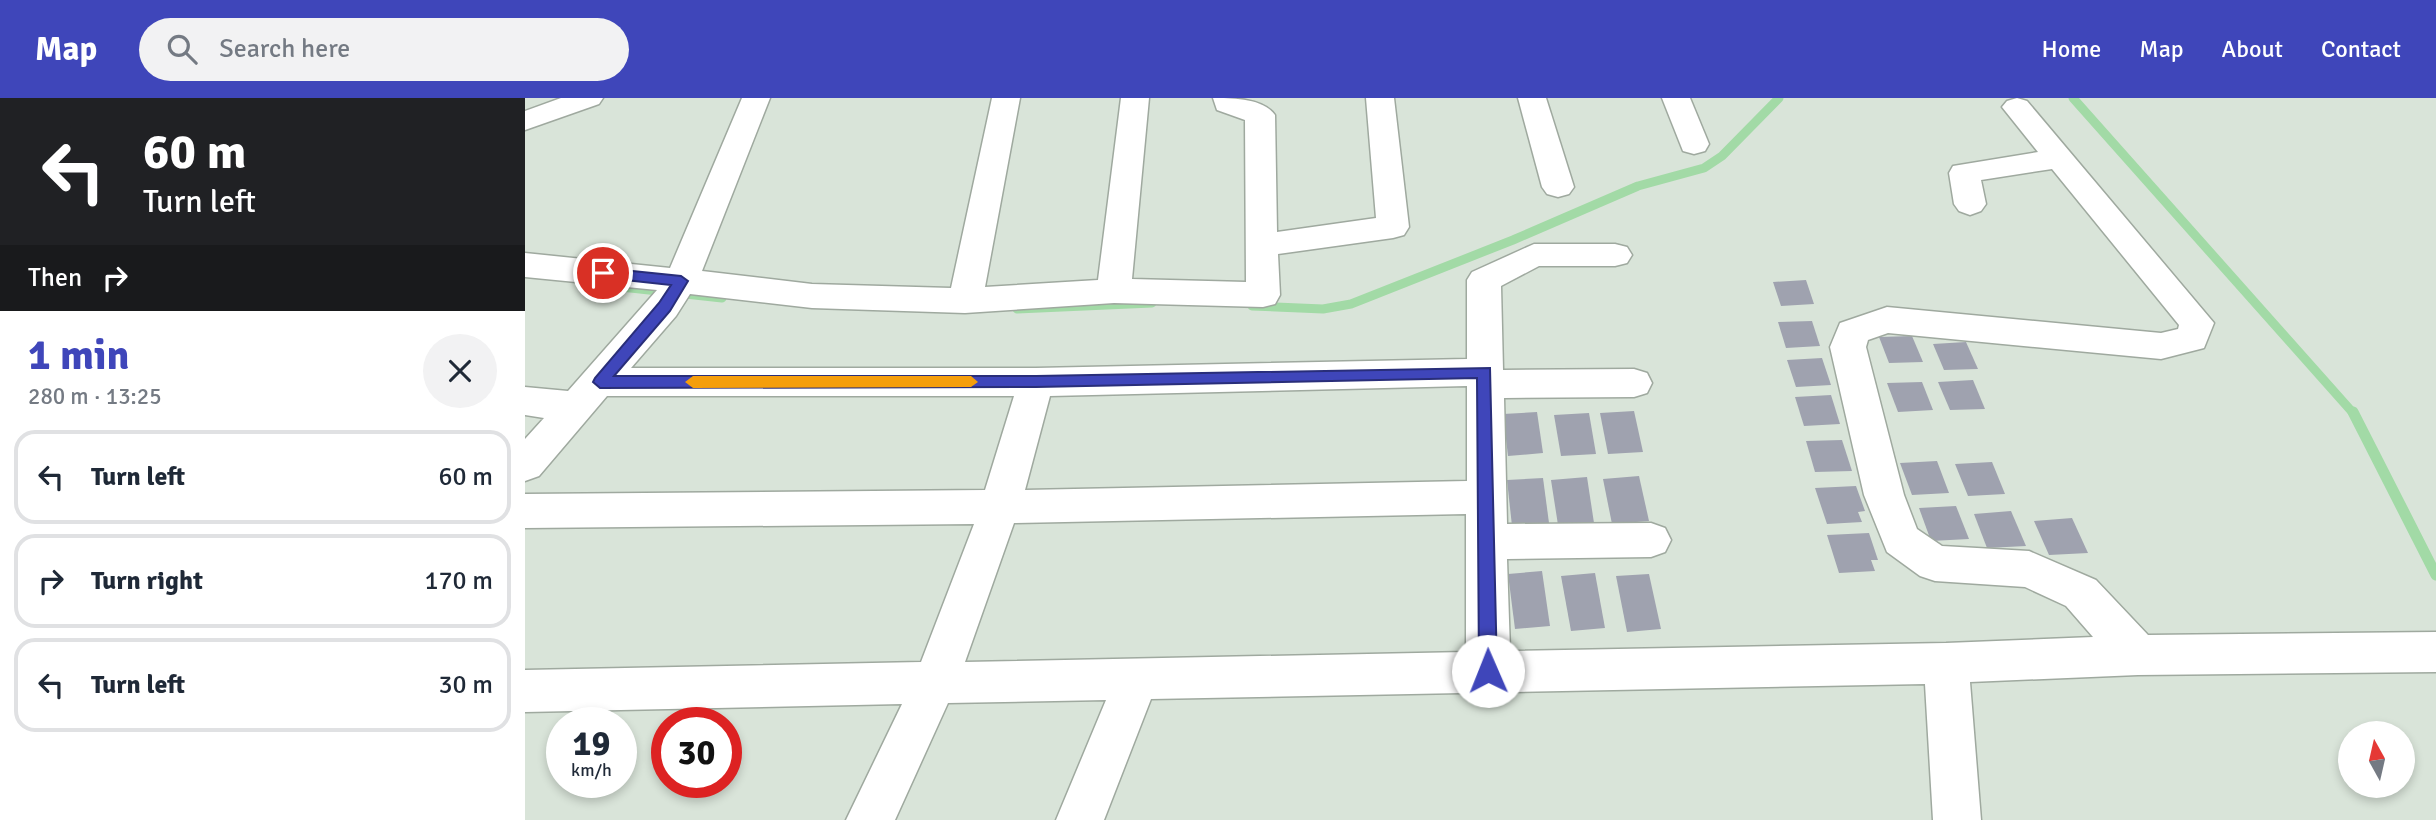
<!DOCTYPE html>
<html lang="en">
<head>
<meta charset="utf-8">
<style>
	body { margin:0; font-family:Signika,sans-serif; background:#f2f2f3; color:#1f2937; height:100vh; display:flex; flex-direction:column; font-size:26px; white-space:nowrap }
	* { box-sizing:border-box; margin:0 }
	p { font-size:23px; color:#747a83 }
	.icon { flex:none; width:38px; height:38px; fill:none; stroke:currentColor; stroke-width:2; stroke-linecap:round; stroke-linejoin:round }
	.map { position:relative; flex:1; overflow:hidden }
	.side { display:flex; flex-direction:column; background:#fff; width:525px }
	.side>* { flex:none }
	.banner { background:#202124; color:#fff; overflow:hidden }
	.needle { width:46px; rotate:352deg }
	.buttons { position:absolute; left:1813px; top:623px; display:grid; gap:14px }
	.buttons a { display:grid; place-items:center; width:77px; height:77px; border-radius:50%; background:#fff; box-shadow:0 4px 10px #0003; font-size:35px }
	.speed { position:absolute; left:21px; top:609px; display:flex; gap:14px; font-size:35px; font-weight:700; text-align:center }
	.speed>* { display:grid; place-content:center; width:91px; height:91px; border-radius:50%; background:#fff; box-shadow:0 4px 10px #0003; line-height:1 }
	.speed small { font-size:18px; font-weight:400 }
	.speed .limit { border:10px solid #d22; background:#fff; color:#111 }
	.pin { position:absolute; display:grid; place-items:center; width:60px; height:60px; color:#fff; margin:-30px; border:4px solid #fff; border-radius:50%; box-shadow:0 2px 7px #0007 }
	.me { position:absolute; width:77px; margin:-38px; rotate:359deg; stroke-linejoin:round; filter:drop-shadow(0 0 5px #0008) }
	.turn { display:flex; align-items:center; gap:24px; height:147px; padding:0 28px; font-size:32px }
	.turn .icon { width:91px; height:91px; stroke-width:2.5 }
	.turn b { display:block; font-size:49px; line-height:60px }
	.then { display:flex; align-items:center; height:66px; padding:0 28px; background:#0003; gap:14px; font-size:26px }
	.round { display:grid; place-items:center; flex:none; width:74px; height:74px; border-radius:37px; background:#f2f2f3 }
	.head { display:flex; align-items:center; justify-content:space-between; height:119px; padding:0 28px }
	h1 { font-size:42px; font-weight:700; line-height:52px; color:#3f46ba }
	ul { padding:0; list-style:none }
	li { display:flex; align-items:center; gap:21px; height:94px; margin:0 14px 10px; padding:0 14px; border:4px solid #e0e1e3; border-radius:21px }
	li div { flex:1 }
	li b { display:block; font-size:26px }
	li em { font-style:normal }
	header { display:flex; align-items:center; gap:42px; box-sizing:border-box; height:98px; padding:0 35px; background:#3f46ba; color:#fff }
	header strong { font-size:33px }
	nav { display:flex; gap:38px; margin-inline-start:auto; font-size:24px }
	.search { width:490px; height:63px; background:#f2f2f3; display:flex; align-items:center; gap:18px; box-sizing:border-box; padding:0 24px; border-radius:38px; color:#747a83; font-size:26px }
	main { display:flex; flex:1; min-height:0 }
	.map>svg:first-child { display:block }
</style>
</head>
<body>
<header>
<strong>Map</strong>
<div class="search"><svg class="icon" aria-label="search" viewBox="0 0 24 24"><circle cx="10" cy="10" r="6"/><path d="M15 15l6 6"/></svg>Search here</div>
<nav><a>Home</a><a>Map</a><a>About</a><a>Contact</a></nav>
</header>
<main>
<section class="side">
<div class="banner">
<div class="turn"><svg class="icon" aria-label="left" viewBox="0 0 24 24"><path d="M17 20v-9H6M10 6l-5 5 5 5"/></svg><div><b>60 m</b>Turn left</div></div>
<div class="then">Then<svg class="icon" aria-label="right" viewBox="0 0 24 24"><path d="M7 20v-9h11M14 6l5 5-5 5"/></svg></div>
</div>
<div class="head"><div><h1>1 min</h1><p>280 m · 13:25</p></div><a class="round"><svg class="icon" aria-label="close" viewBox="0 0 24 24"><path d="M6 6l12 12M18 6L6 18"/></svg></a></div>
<ul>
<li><svg class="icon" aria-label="left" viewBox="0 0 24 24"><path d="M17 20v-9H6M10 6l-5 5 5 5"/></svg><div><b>Turn left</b></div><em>60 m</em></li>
<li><svg class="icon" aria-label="right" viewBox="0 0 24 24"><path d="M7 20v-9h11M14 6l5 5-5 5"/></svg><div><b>Turn right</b></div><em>170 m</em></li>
<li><svg class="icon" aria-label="left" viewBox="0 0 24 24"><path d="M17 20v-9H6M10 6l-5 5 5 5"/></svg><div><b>Turn left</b></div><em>30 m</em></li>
</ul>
</section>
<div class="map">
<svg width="1911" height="722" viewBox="0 0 1911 722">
	<rect width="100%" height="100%" fill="#d9e4d9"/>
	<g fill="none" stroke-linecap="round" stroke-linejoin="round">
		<!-- stream-far1 -->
		<g stroke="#a2daa6" stroke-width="9">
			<path d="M 1548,0 L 1829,316"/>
			<path d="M 60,185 L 197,200"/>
			<path d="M 727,208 L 798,211 L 826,206 L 988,142 L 1113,88 L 1179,70 L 1197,58 L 1254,0"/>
			<path d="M 492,211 L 627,205"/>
		</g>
		<!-- stream -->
		<path stroke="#a2daa6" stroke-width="11" d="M 1828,314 L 1911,477"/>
	</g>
	<!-- building -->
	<g fill="#9fa2af">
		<path d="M 1281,182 L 1289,206 L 1256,208 L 1248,184 Z"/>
		<path d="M 1287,223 L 1295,248 L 1261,250 L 1253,224 Z"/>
		<path d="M 1387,238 L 1398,264 L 1364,265 L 1354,239 Z"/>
		<path d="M 1441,244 L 1453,271 L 1419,272 L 1408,246 Z"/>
		<path d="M 1297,260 L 1306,287 L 1271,289 L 1262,262 Z"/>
		<path d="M 1448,282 L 1460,311 L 1425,312 L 1413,284 Z"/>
		<path d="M 1397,284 L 1408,312 L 1373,314 L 1362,285 Z"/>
		<path d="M 1306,297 L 1315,326 L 1279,328 L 1270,299 Z"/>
		<path d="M 1109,313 L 1118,354 L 1083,356 L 1075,315 Z"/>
		<path d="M 1012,314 L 1018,355 L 983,358 L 978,316 Z"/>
		<path d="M 1064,315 L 1071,356 L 1036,358 L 1029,317 Z"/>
		<path d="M 1317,342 L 1327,373 L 1290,374 L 1281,343 Z"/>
		<path d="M 1412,363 L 1424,395 L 1387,397 L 1375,365 Z"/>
		<path d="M 1467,364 L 1480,396 L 1443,398 L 1430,366 Z"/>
		<path d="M 1114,378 L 1124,423 L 1087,426 L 1078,381 Z"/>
		<path d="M 1062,379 L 1069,425 L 1033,427 L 1026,382 Z"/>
		<path d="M 1018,380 L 1024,425 L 987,428 L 982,382 Z"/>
		<path d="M 1331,388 L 1340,413 L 1333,414 L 1337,424 L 1302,426 L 1290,390 Z"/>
		<path d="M 1431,408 L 1444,441 L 1406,443 L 1394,410 Z"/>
		<path d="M 1486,413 L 1501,448 L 1462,450 L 1449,416 Z"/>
		<path d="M 1547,420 L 1563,455 L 1524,457 L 1509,423 Z"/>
		<path d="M 1344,435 L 1353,462 L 1346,462 L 1350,473 L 1314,475 L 1302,437 Z"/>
		<path d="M 1017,473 L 1025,528 L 990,531 L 983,476 Z"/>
		<path d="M 1070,475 L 1080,530 L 1046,533 L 1036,478 Z"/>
		<path d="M 1124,476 L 1136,531 L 1102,534 L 1091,478 Z"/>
	</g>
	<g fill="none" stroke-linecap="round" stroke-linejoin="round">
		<defs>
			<g id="street">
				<path d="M 36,0 L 78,0 L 74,6 L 0,32 L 0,13 Z"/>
				<path d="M 217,0 L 245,0 L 177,173 L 287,186 L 426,190 L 467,0 L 495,0 L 460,189 L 573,182 L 596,0 L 624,0 L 607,181 L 721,184 L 720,22 L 692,12 L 688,0 C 707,0 738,0 750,17 L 752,134 L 851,120 L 841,0 L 869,0 L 884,129 L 879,137 L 868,140 L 753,156 L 755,197 L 750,206 L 738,209 L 589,205 L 440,215 L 287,210 L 165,196 L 151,218 L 106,270 L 511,270 L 942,261 L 942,182 L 947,174 L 1009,146 L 1090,146 L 1102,149 L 1107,157 L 1102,165 L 1090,168 L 1014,168 L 976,188 L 978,272 L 1109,271 L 1122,275 L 1127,285 L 1122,295 L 1109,299 L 979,300 L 982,426 L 1126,425 L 1140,430 L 1146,442 L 1140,454 L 1126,459 L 982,461 L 985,553 L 1421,545 L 1568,539 L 1541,508 L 1500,489 L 1410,483 L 1395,478 L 1362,454 L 1339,397 L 1305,249 L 1315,225 L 1362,209 L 1636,235 L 1653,231 L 1654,227 L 1527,71 L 1456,82 L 1461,106 L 1456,113 L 1445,117 L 1434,113 L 1429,106 L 1424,75 L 1428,68 L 1513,54 L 1477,9 L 1482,3 L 1492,0 L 1502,3 L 1689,225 L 1679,250 L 1636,261 L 1363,235 L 1343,242 L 1341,249 L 1379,397 L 1392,431 L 1417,448 L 1504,453 L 1571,482 L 1623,537 L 1911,534 L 1911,574 L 1613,577 L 1445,584 L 1456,722 L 1408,722 L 1400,586 L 626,601 L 579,722 L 531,722 L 581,602 L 423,605 L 370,722 L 321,722 L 377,606 L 0,614 L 0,572 L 396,564 L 449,426 L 0,430 L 0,396 L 460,392 L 489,298 L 82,298 L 14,378 L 0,383 L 0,341 L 19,320 L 0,317 L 0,289 L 43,293 L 132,192 L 0,179 L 0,155 L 145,170 ZM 942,288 L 942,383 L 500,392 L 525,298 ZM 941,416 L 941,554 L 440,564 L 489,425 Z"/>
				<path d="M 993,0 L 1021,0 L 1049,89 L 1044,96 L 1033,99 L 1022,96 L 1017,89 Z"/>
				<path d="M 1137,0 L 1165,0 L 1184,46 L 1180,53 L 1169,56 L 1158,53 Z"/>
			</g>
		</defs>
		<!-- street casing -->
		<use href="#street" stroke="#9fa99f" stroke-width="3"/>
		<!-- street -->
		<use href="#street" fill="#fff" fill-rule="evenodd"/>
	</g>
	<!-- route -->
	<path fill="#3f46ba" stroke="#292e79" stroke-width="2" d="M 78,170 L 156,178 L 163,183 L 145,213 L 89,278 L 511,278 L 965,270 L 972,573 L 969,579 L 963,582 L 956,579 L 954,573 L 952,280 L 511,289 L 75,290 L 68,284 L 70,280 L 134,205 L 146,187 L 73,179 L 73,172 Z"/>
	<!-- slow -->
	<path fill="#f59e0b" d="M 168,278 L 446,278 L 453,284 L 446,289 L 168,290 L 160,284 Z"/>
</svg>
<div class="buttons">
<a><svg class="needle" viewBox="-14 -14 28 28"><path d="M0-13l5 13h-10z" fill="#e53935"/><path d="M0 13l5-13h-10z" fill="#747a83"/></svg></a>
</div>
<div class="speed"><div>19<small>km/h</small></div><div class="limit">30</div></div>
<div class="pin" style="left:78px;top:175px;background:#d93025"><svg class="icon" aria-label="arrive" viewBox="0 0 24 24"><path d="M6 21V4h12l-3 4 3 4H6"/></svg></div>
<svg class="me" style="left:963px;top:573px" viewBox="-20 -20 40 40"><circle r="19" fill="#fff"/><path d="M0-13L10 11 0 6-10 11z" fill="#3f46ba"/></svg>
</div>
</main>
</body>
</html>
